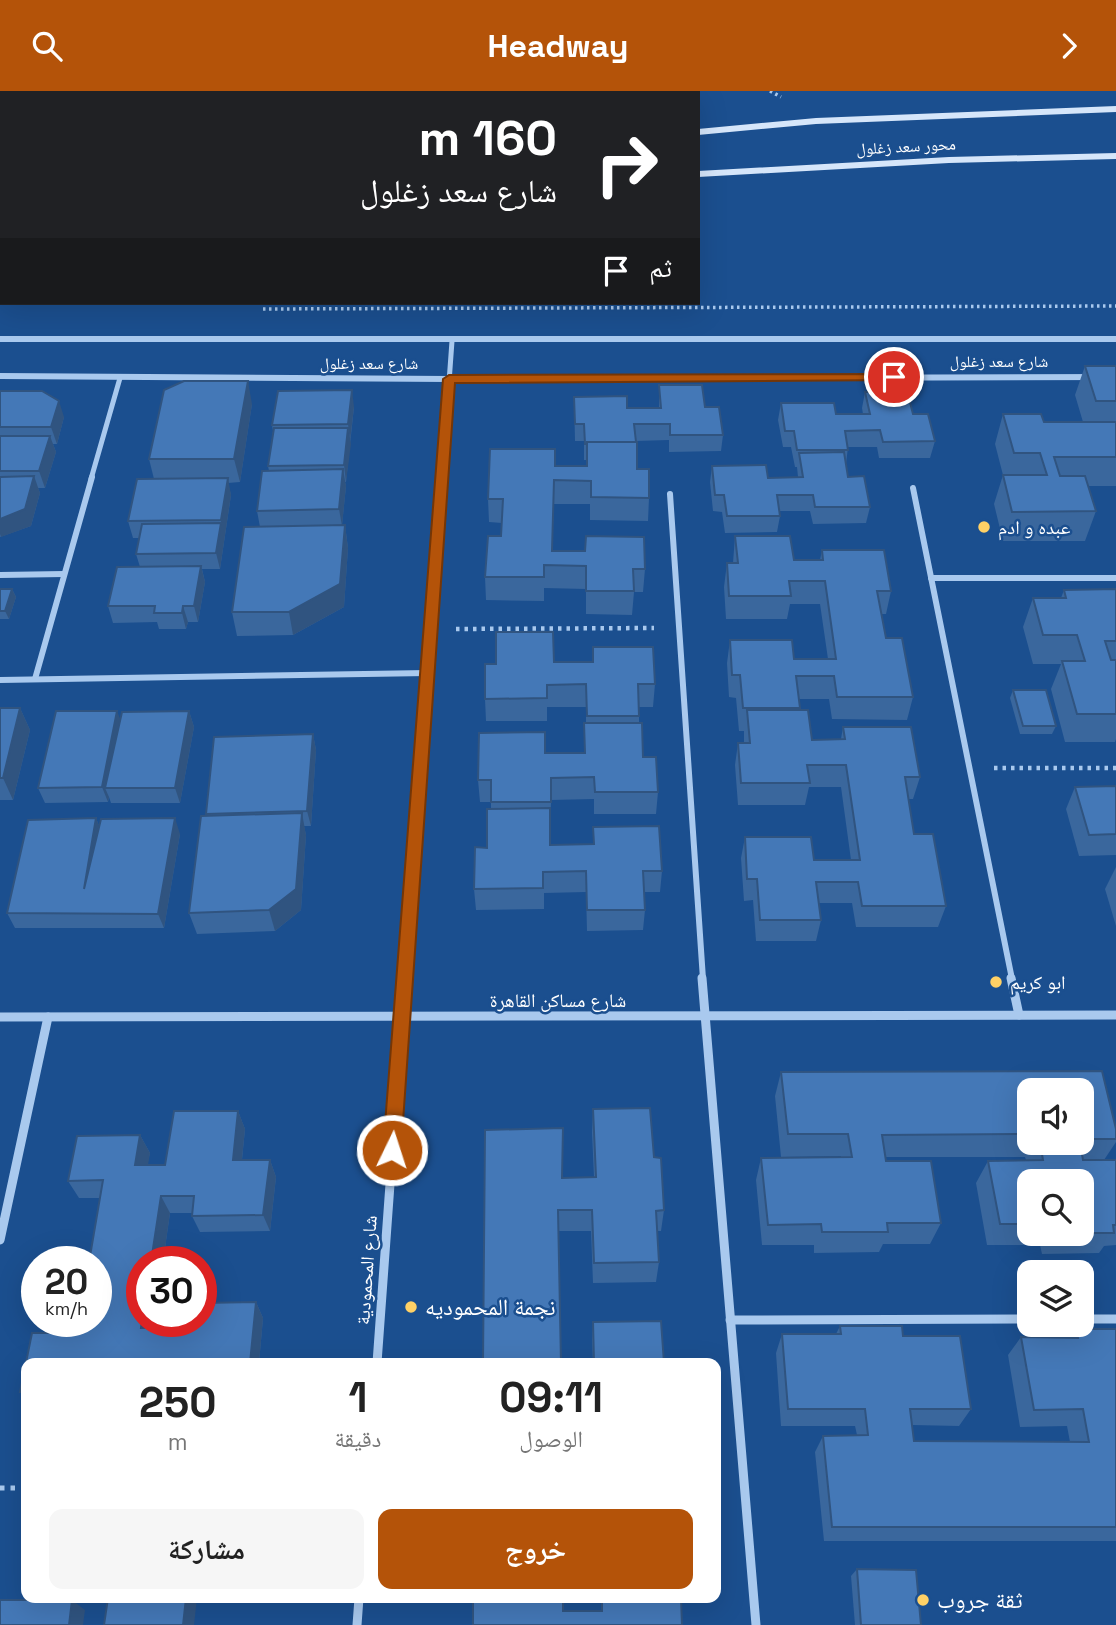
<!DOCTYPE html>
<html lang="ar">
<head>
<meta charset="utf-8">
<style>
	body { margin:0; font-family:"Space Grotesk","Noto Naskh Arabic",sans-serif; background:#f6f6f6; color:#222; direction:rtl; height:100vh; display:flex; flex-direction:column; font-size:26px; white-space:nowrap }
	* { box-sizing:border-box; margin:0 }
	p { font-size:23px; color:#767676 }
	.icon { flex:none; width:38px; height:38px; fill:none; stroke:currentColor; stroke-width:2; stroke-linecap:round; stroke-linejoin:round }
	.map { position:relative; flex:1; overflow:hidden; direction:ltr }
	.side { position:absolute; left:21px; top:1267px; width:700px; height:245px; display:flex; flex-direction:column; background:#fff; border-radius:14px; box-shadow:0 7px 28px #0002; direction:rtl }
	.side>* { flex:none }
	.hud { position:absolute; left:0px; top:0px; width:700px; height:214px; box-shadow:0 7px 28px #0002; direction:rtl; background:#202124; color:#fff; overflow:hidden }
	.fabs { position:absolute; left:1017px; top:987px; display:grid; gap:14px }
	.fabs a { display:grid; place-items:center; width:77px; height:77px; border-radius:14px; background:#fff; box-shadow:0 7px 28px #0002; font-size:35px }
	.speed { position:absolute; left:21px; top:1155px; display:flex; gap:14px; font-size:35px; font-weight:700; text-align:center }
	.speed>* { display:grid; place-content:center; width:91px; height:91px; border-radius:50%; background:#fff; box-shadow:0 7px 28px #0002; line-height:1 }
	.speed small { font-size:18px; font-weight:400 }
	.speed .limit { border:10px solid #d22; background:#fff; color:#111 }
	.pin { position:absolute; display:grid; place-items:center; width:60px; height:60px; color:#fff; margin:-30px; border:4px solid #fff; border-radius:50%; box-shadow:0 2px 7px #0007 }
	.me { position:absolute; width:77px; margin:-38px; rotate:4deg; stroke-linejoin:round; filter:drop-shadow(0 0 5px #0008) }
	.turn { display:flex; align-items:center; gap:24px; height:147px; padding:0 28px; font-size:32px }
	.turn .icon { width:91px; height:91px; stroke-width:2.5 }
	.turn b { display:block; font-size:49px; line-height:60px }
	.then { display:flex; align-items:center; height:66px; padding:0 28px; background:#0003; gap:14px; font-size:26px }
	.eta { display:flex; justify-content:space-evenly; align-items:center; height:119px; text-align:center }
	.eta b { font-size:42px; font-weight:700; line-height:49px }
	.cta { display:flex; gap:14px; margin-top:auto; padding:14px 28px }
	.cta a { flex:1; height:80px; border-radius:14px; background:#b45309; color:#fff; font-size:28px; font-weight:700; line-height:80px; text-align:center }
	.cta a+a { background:#f6f6f6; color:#222 }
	header { display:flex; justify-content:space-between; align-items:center; height:91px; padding:0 28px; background:#b45309; color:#fff; font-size:32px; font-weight:700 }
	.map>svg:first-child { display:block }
</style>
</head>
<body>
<header><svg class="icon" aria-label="forward" viewBox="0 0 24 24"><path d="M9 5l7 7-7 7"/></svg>Headway<svg class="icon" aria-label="search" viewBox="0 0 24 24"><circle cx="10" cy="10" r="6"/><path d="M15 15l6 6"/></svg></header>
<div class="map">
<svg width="1116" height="1534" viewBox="0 0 1116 1534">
	<rect width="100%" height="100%" fill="#1b4f8f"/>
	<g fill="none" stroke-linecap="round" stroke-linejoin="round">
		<!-- path-far2 -->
		<g stroke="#a9c9ee" stroke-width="3.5" stroke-dasharray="2.5 3.5" stroke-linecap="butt">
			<path d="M 770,0 L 781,6"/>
			<path d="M 263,218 L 1116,215"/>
		</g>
		<!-- path-far1 -->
		<g stroke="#a9c9ee" stroke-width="4.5" stroke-dasharray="3.5 5" stroke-linecap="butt">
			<path d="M 456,538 L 654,537"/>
			<path d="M 994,677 L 1116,677"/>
		</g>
		<!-- path -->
		<path stroke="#a9c9ee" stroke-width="5" stroke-dasharray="4.5 6" stroke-linecap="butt" d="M 0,1397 L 26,1397"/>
		<!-- minor-far2 -->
		<g stroke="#a9c9ee" stroke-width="5">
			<path d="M 91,388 L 120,287"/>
			<path d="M 442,388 L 452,250"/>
		</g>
		<!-- minor-far1 -->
		<g stroke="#a9c9ee" stroke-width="6">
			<path d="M 913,397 L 1012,888"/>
			<path d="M 670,403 L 703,888"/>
			<path d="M 0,484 L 64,483"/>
			<path d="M 931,487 L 1116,487"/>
			<path d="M 35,588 L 92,386"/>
			<path d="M 0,589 L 428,582"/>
			<path d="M 405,888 L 442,386"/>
		</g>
		<!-- minor -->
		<g stroke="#a9c9ee" stroke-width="9">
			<path d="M 702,887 L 756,1534"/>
			<path d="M 1011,887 L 1019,924"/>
			<path d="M 0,926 L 1116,924"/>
			<path d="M 0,1149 L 48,926"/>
			<path d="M 1082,1228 L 1116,1228"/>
			<path d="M 730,1229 L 1029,1228"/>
			<path d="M 377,1272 L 405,887"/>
			<path d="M 357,1534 L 359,1507"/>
		</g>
		<!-- tertiary -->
		<g fill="#a9c9ee" fill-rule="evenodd">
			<path d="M 11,0 L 33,0 L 31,2 L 8,2 Z"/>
			<path d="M 163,0 L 189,0 L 187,2 L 160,2 Z"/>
			<path d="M 0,1 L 5,2 L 2,2 L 2,5 L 0,5 Z"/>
			<rect x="0" y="16" width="2" height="4"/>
			<rect x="0" y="245" width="1116" height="6"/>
			<path d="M 0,282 L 449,285 L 1116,283 L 1116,289 L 449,291 L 0,288 Z"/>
		</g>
		<!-- secondary -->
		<g fill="#d6e6fa" fill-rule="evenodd">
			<path d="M 1116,15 L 1116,21 L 816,33 L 698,44 L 698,38 L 816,27 Z"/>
			<path d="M 1116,62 L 1116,68 L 949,72 L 698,86 L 698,80 L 949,66 Z"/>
			<rect x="0" y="105" width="2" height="6"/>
			<path d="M 2,142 L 2,149 L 0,149 L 0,143 Z"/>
		</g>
	</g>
	<!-- wall -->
	<g fill="#3a679d" fill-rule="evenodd">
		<path d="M 1085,275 L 1116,275 L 1116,395 L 1088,395 L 1096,420 L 1085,450 L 1003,450 L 994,413 L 1003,384 L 995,353 L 1003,323 L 1044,331 L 1083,331 L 1075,304 Z"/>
		<path d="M 659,294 L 705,316 L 723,344 L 721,360 L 669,361 L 669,349 L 635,350 L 637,378 L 649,407 L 648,430 L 590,429 L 590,413 L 554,413 L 552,460 L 645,478 L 643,501 L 634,501 L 632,524 L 586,523 L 586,498 L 544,497 L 544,510 L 486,509 L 485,486 L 501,445 L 502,432 L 489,431 L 488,408 L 555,375 L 587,375 L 587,369 L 584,369 L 584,350 L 575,350 L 574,306 L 627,317 L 659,317 Z"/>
		<path d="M 0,300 L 64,326 L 57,353 L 53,353 L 56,361 L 45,397 L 38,397 L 40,402 L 31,435 L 0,446 Z"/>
		<path d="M 865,301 L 913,323 L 935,350 L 930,367 L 879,367 L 877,356 L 848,356 L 846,373 L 848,386 L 870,416 L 866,432 L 813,433 L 810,420 L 779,420 L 780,425 L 777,441 L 725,442 L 722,421 L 713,420 L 710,391 L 712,375 L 768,387 L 798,386 L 797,376 L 795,376 L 791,356 L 783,356 L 778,329 L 781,312 L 836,323 L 863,323 L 862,317 Z"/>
		<path d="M 252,313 L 240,391 L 228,392 L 231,404 L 220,478 L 202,478 L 205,491 L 198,531 L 188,531 L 186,538 L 159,538 L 157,531 L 113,532 L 108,515 L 140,476 L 136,463 L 139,447 L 133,447 L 128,430 L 154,388 L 149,368 Z"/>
		<path d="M 354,316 L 346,391 L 345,391 L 346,395 L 342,434 L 345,434 L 348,457 L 344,516 L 293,544 L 237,545 L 232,521 L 260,436 L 257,420 L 269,380 L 268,375 L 273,340 L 272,334 Z"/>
		<path d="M 735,445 L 794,469 L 820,469 L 822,459 L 891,500 L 886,523 L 881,523 L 886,547 L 913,606 L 907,629 L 832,628 L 829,608 L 799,608 L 800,619 L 812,649 L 841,648 L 843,636 L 920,686 L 913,708 L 908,708 L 914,743 L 946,815 L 938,836 L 856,836 L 852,812 L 819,812 L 821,829 L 816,850 L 756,850 L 753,809 L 744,810 L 741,767 L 745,746 L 814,769 L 851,769 L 841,696 L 809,696 L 805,714 L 738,714 L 735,674 L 738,652 L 744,652 L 744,640 L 739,640 L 736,607 L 729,606 L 727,572 L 730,549 L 794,568 L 828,568 L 820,513 L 790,513 L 787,528 L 726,528 L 724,496 L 727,472 L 733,472 Z"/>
		<path d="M 0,498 L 12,498 L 16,506 L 9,528 L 0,528 Z"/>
		<path d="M 1116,498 L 1116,648 L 1115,651 L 1065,651 L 1051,598 L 1061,573 L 1033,573 L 1023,536 L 1033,507 L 1061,507 L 1064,499 Z"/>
		<path d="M 593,556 L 655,593 L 653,616 L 639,616 L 639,632 L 643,666 L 658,701 L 656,723 L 594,723 L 594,708 L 551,709 L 550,754 L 593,753 L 593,736 L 662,780 L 660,801 L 644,801 L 645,819 L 643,839 L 587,840 L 586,801 L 544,802 L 544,818 L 476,819 L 474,798 L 487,757 L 491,718 L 491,711 L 480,711 L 478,689 L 545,662 L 584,662 L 584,632 L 586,632 L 586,616 L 547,616 L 547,630 L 486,630 L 485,608 L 554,571 L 592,571 Z"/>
		<path d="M 1013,599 L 1056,635 L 1052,643 L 1020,643 L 1010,607 Z"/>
		<path d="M 0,617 L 20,617 L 30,639 L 13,709 L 0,709 Z"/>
		<path d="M 189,620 L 194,636 L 180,712 L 111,712 L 109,706 L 108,711 L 45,712 L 38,697 L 121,628 Z"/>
		<path d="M 313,643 L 316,659 L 311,735 L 304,735 L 306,744 L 301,819 L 275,840 L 197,843 L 189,822 L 206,725 L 206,723 Z"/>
		<path d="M 1116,695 L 1116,764 L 1079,765 L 1066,718 L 1075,696 Z"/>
		<path d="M 96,727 L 99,735 L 180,743 L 164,837 L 15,837 L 7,822 Z"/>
		<path d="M 1116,776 L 1116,835 L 1105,798 Z"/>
		<path d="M 1102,980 L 1116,1038 L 1116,1051 L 1104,1069 L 1116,1069 L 1116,1154 L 1104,1155 L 1099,1162 L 1042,1163 L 1040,1154 L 987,1154 L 976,1092 L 988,1070 L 1026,1069 L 1025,1066 L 886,1066 L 886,1070 L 931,1070 L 941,1132 L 930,1153 L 883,1153 L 879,1161 L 814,1162 L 814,1154 L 762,1154 L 756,1089 L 761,1067 L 841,1066 L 841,1065 L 781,1066 L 775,1005 L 781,981 ZM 1029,999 L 1082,999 L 1082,1052 L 1029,1052 ZM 1029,1090 L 1082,1090 L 1082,1143 L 1029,1143 Z"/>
		<path d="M 593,1018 L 654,1066 L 664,1119 L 661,1140 L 657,1140 L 659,1171 L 656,1191 L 593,1192 L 591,1140 L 559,1140 L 483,1272 L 562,1087 L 594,1086 L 592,1041 Z"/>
		<path d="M 174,1020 L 238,1020 L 245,1038 L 242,1069 L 270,1069 L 276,1086 L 270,1140 L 200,1141 L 192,1125 L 192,1122 L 170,1122 L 163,1171 L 142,1171 L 142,1230 L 154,1230 L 153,1236 L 165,1236 L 166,1230 L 201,1230 L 201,1212 L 256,1211 L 263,1227 L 259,1272 L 26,1272 L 26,1308 L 20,1301 L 32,1242 L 77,1242 L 79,1230 L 96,1230 L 96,1171 L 89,1171 L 100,1107 L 79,1107 L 68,1090 L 77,1045 L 140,1044 L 150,1062 L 147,1074 L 165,1074 Z"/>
		<path d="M 593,1231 L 664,1272 L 593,1272 L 592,1249 Z"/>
		<path d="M 840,1235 L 903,1245 L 971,1318 L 959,1335 L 912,1334 L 914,1350 L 1070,1351 L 1067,1335 L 1020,1336 L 1008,1264 L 1021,1246 L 1068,1247 L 1076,1238 L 1116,1238 L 1116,1450 L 824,1450 L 815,1361 L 823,1345 L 857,1344 L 855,1335 L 781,1335 L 776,1262 L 782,1243 L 836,1243 Z"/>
		<path d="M 857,1478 L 921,1534 L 855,1534 L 851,1485 Z"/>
	</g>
	<!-- shaded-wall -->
	<g fill="#305480">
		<path d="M 248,290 L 252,313 L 240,391 L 234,368 Z"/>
		<path d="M 352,299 L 354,316 L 350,350 L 348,333 Z"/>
		<path d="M 59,310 L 64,326 L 57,353 L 51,336 Z"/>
		<path d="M 348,337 L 351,353 L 346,391 L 344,374 Z"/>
		<path d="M 50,345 L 56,361 L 45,397 L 39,380 Z"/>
		<path d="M 343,378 L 346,395 L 342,435 L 339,418 Z"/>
		<path d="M 34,385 L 40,402 L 31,435 L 1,446 L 0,443 L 0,428 Z"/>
		<path d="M 228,387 L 231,404 L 220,478 L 216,462 Z"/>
		<path d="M 345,434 L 348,457 L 344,516 L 293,544 L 289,521 Z"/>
		<path d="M 201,475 L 205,491 L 198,531 L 194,515 Z"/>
		<path d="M 12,498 L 16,506 L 9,528 L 5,520 Z"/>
		<path d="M 183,515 L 188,531 L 186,538 L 182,522 Z"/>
		<path d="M 20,617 L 30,639 L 13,709 L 3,687 Z"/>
		<path d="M 117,620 L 123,635 L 105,697 L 109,706 L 108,711 L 102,696 Z"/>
		<path d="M 189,620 L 194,636 L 180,712 L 175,697 Z"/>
		<path d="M 313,643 L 316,659 L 311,735 L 307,720 Z"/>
		<path d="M 302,722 L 306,744 L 301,819 L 275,840 L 269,819 Z"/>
		<path d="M 96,727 L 102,742 L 84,798 Z"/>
		<path d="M 175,727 L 180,743 L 164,837 L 158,823 Z"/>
		<path d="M 238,1020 L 245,1038 L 240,1087 L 233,1069 Z"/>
		<path d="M 140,1044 L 150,1062 L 145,1092 L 135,1074 Z"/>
		<path d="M 270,1069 L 276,1086 L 270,1140 L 263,1124 Z"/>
		<path d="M 161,1105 L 170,1122 L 163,1171 L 151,1171 Z"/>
		<path d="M 256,1211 L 263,1227 L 259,1272 L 250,1272 Z"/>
		<path d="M 142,1230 L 154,1230 L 151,1251 L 141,1237 Z"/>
		<path d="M 186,1507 L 197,1507 L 194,1534 L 183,1534 Z"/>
		<path d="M 72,1509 L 85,1519 L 83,1534 L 69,1534 Z"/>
	</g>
	<!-- building -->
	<g fill="#4478b7" stroke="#305480" stroke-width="2">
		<path d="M 1085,275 L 1116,275 L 1116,310 L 1096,310 Z"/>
		<path d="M 184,290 L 248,290 L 234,368 L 149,368 L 164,299 Z"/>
		<path d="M 659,294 L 702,294 L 705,316 L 719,316 L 723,344 L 670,344 L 670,333 L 634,333 L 636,351 L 587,351 L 587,353 L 585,353 L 584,333 L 575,333 L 574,306 L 627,305 L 627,317 L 661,317 Z"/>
		<path d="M 352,299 L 348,333 L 272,334 L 278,300 Z"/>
		<path d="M 0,300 L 42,300 L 59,310 L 51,336 L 0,336 Z"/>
		<path d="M 907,300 L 913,323 L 928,323 L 935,350 L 883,351 L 880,339 L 845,340 L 848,359 L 797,359 L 794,340 L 785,340 L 781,312 L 834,312 L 836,323 L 870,323 L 865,301 Z"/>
		<path d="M 1003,323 L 1041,323 L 1044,331 L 1116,331 L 1116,366 L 1054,366 L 1060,385 L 1085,385 L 1096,420 L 1012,421 L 1003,384 L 1047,384 L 1040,362 L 1014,362 Z"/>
		<path d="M 274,337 L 348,337 L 344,374 L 268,375 Z"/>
		<path d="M 0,345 L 50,345 L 39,380 L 0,380 Z"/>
		<path d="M 587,351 L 637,351 L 637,378 L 649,378 L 649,407 L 591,406 L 591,390 L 554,389 L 552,460 L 585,460 L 586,445 L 644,446 L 645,478 L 633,478 L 634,500 L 586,500 L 586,475 L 544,474 L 544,486 L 485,486 L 488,445 L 501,445 L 503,408 L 488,408 L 490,358 L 555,358 L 555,375 L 587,375 Z"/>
		<path d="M 844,361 L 848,386 L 864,385 L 870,416 L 815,416 L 813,404 L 777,404 L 780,425 L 727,425 L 724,404 L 715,404 L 712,375 L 766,374 L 768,387 L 803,386 L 799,362 Z"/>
		<path d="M 343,378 L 339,418 L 257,420 L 262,380 Z"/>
		<path d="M 34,385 L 25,418 L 0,428 L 0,386 Z"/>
		<path d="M 228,387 L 221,429 L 128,430 L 137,388 Z"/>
		<path d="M 221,432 L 216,462 L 136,463 L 142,433 Z"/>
		<path d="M 345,434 L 340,493 L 289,521 L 232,521 L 244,436 Z"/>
		<path d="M 735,445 L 790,445 L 794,469 L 823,469 L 822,459 L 884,459 L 891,500 L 877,500 L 886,547 L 902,547 L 913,606 L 837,606 L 834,585 L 796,585 L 800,617 L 743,617 L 740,584 L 732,584 L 730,549 L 792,549 L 794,568 L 836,568 L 825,490 L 789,490 L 791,505 L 729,505 L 727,472 L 738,472 Z"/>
		<path d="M 201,475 L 194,515 L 183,515 L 182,522 L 154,522 L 155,515 L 108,515 L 117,476 Z"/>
		<path d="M 0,498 L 12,498 L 5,520 L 0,520 Z"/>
		<path d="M 1116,498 L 1116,550 L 1105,550 L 1111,569 L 1116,569 L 1116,623 L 1077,623 L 1062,570 L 1085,570 L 1077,544 L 1043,544 L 1033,507 L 1066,507 L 1064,499 Z"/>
		<path d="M 496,541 L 553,541 L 554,571 L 593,571 L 593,556 L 653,556 L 655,593 L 638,593 L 639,625 L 587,625 L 586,593 L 547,594 L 547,607 L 485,608 L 485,573 L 496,573 Z"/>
		<path d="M 1013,599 L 1046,599 L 1056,635 L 1023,635 Z"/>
		<path d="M 0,617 L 20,617 L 3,687 L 0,687 Z"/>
		<path d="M 747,619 L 808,619 L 812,649 L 845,648 L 843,636 L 911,636 L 920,686 L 905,686 L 914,743 L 933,743 L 946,815 L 862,815 L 858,791 L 816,791 L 821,829 L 760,829 L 757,788 L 747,788 L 745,746 L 811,746 L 814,769 L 860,769 L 846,674 L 807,674 L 810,692 L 741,692 L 738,652 L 750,652 Z"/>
		<path d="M 56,620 L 117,620 L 102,696 L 38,697 Z"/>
		<path d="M 189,620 L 175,697 L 105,697 L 122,621 Z"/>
		<path d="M 584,632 L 642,632 L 643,666 L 656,666 L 658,701 L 595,701 L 594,686 L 551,687 L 551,711 L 491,711 L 491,689 L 478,689 L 479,642 L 545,641 L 545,662 L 585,662 Z"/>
		<path d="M 313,643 L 307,720 L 206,723 L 214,646 Z"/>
		<path d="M 1116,695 L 1116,743 L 1089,744 L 1075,696 Z"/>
		<path d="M 550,717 L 550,754 L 594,753 L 593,736 L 659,735 L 662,780 L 643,780 L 645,819 L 587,819 L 586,780 L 543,781 L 543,797 L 474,798 L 475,756 L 487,757 L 487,718 Z"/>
		<path d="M 302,722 L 296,798 L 269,819 L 189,822 L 201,725 Z"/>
		<path d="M 96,727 L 84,798 L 101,728 L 175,727 L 158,823 L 7,822 L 28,729 Z"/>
		<path d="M 1102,980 L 1116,1038 L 1116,1048 L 1082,1048 L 1082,999 L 1029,999 L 1029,1043 L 882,1044 L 886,1070 L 931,1070 L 941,1132 L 887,1132 L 888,1141 L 822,1141 L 821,1133 L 768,1134 L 761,1067 L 852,1066 L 848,1043 L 788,1043 L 781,981 Z"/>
		<path d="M 650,1017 L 654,1066 L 661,1067 L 664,1119 L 656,1120 L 659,1171 L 594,1172 L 592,1119 L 558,1119 L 561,1272 L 483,1272 L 485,1039 L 563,1037 L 562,1087 L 596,1086 L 593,1018 Z"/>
		<path d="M 174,1020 L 238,1020 L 233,1069 L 270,1069 L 263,1124 L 192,1125 L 194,1105 L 161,1105 L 151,1171 L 142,1171 L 142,1230 L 141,1237 L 165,1236 L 166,1230 L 201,1230 L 201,1212 L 256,1211 L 250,1272 L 26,1272 L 26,1301 L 20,1301 L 32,1242 L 77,1242 L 79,1230 L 96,1230 L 96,1171 L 89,1171 L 103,1089 L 68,1090 L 77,1045 L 140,1044 L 135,1074 L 165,1074 Z"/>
		<path d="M 1040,1052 L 1080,1052 L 1083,1069 L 1116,1069 L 1116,1134 L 1113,1134 L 1114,1142 L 1082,1142 L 1082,1090 L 1029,1090 L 1029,1133 L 1000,1133 L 988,1070 L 1043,1069 Z"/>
		<path d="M 661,1230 L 664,1272 L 594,1272 L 593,1231 Z"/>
		<path d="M 840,1235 L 902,1235 L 903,1245 L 960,1245 L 971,1318 L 910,1318 L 914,1350 L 1089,1351 L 1083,1318 L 1034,1319 L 1021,1246 L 1078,1247 L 1076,1238 L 1116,1238 L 1116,1436 L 832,1436 L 823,1345 L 868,1344 L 865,1318 L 788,1318 L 782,1243 L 841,1243 Z"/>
		<path d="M 857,1478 L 916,1479 L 921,1534 L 861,1534 Z"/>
		<path d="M 108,1507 L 186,1507 L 183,1534 L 104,1534 Z"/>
		<path d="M 473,1507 L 563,1507 L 563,1520 L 602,1520 L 602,1507 L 681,1507 L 682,1534 L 473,1534 Z"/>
		<path d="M 0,1509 L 72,1509 L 69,1534 L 0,1534 Z"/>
	</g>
	<!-- route -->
	<path fill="#b45309" stroke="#753606" stroke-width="2" d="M 894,283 L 898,284 L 898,289 L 455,292 L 401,1059 L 399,1065 L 392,1067 L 386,1065 L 383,1059 L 443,288 L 449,284 Z"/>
	<!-- markers -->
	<g fill="#ffd166" stroke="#1b4f8f" stroke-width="2.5">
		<circle cx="984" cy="436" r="7"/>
		<circle cx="996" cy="891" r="7"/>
		<circle cx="411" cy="1216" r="7"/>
		<circle cx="923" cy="1509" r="7"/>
	</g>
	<g text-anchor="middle" stroke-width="5" stroke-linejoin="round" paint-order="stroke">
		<!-- far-street labels -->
		<g font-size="16" fill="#fff" stroke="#1b4f8f">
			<text transform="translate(906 55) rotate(-3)" y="6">محور سعد زغلول</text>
			<text x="999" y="276">شارع سعد زغلول</text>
			<text x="369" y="278">شارع سعد زغلول</text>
		</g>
		<!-- poi labels -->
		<g font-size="19" fill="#fff" stroke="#1b4f8f" text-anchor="start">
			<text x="998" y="443">عبده و ادم</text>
			<text x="1010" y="898">ابو كريم</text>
		</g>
		<!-- street labels -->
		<g font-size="19" fill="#fff" stroke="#1b4f8f">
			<text x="558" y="916">شارع مساكن القاهرة</text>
			<text transform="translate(366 1179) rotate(-86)" y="7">شارع المحمودية</text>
		</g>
		<!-- near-poi labels -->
		<g font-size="23" fill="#fff" stroke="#1b4f8f" text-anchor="start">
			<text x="425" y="1224">نجمة المحموديه</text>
			<text x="937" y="1517">ثقة جروب</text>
		</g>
	</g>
</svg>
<div class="fabs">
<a><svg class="icon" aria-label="sound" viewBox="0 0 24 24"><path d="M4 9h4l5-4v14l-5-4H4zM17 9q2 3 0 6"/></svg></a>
<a><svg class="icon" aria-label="search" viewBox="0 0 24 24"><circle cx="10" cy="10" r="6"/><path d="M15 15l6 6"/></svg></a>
<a><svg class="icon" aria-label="layers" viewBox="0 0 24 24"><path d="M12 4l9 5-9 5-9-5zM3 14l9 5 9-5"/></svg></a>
</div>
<div class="speed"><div>20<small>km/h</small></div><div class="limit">30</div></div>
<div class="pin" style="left:894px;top:286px;background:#d93025"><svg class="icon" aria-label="arrive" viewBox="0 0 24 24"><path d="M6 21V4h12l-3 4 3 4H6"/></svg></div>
<svg class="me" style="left:392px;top:1059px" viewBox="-20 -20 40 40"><circle r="17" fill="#b45309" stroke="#fff" stroke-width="3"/><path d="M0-11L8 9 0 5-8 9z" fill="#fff"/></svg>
<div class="hud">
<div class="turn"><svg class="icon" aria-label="right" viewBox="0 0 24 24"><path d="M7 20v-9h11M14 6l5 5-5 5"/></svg><div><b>160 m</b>شارع سعد زغلول</div></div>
<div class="then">ثم<svg class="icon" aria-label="arrive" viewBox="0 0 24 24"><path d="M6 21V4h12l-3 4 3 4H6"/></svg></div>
</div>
<section class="side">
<div class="eta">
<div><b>09:11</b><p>الوصول</p></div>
<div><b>1</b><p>دقيقة</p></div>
<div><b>250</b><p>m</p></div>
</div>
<div class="cta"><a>خروج</a><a>مشاركة</a></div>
</section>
</div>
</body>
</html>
